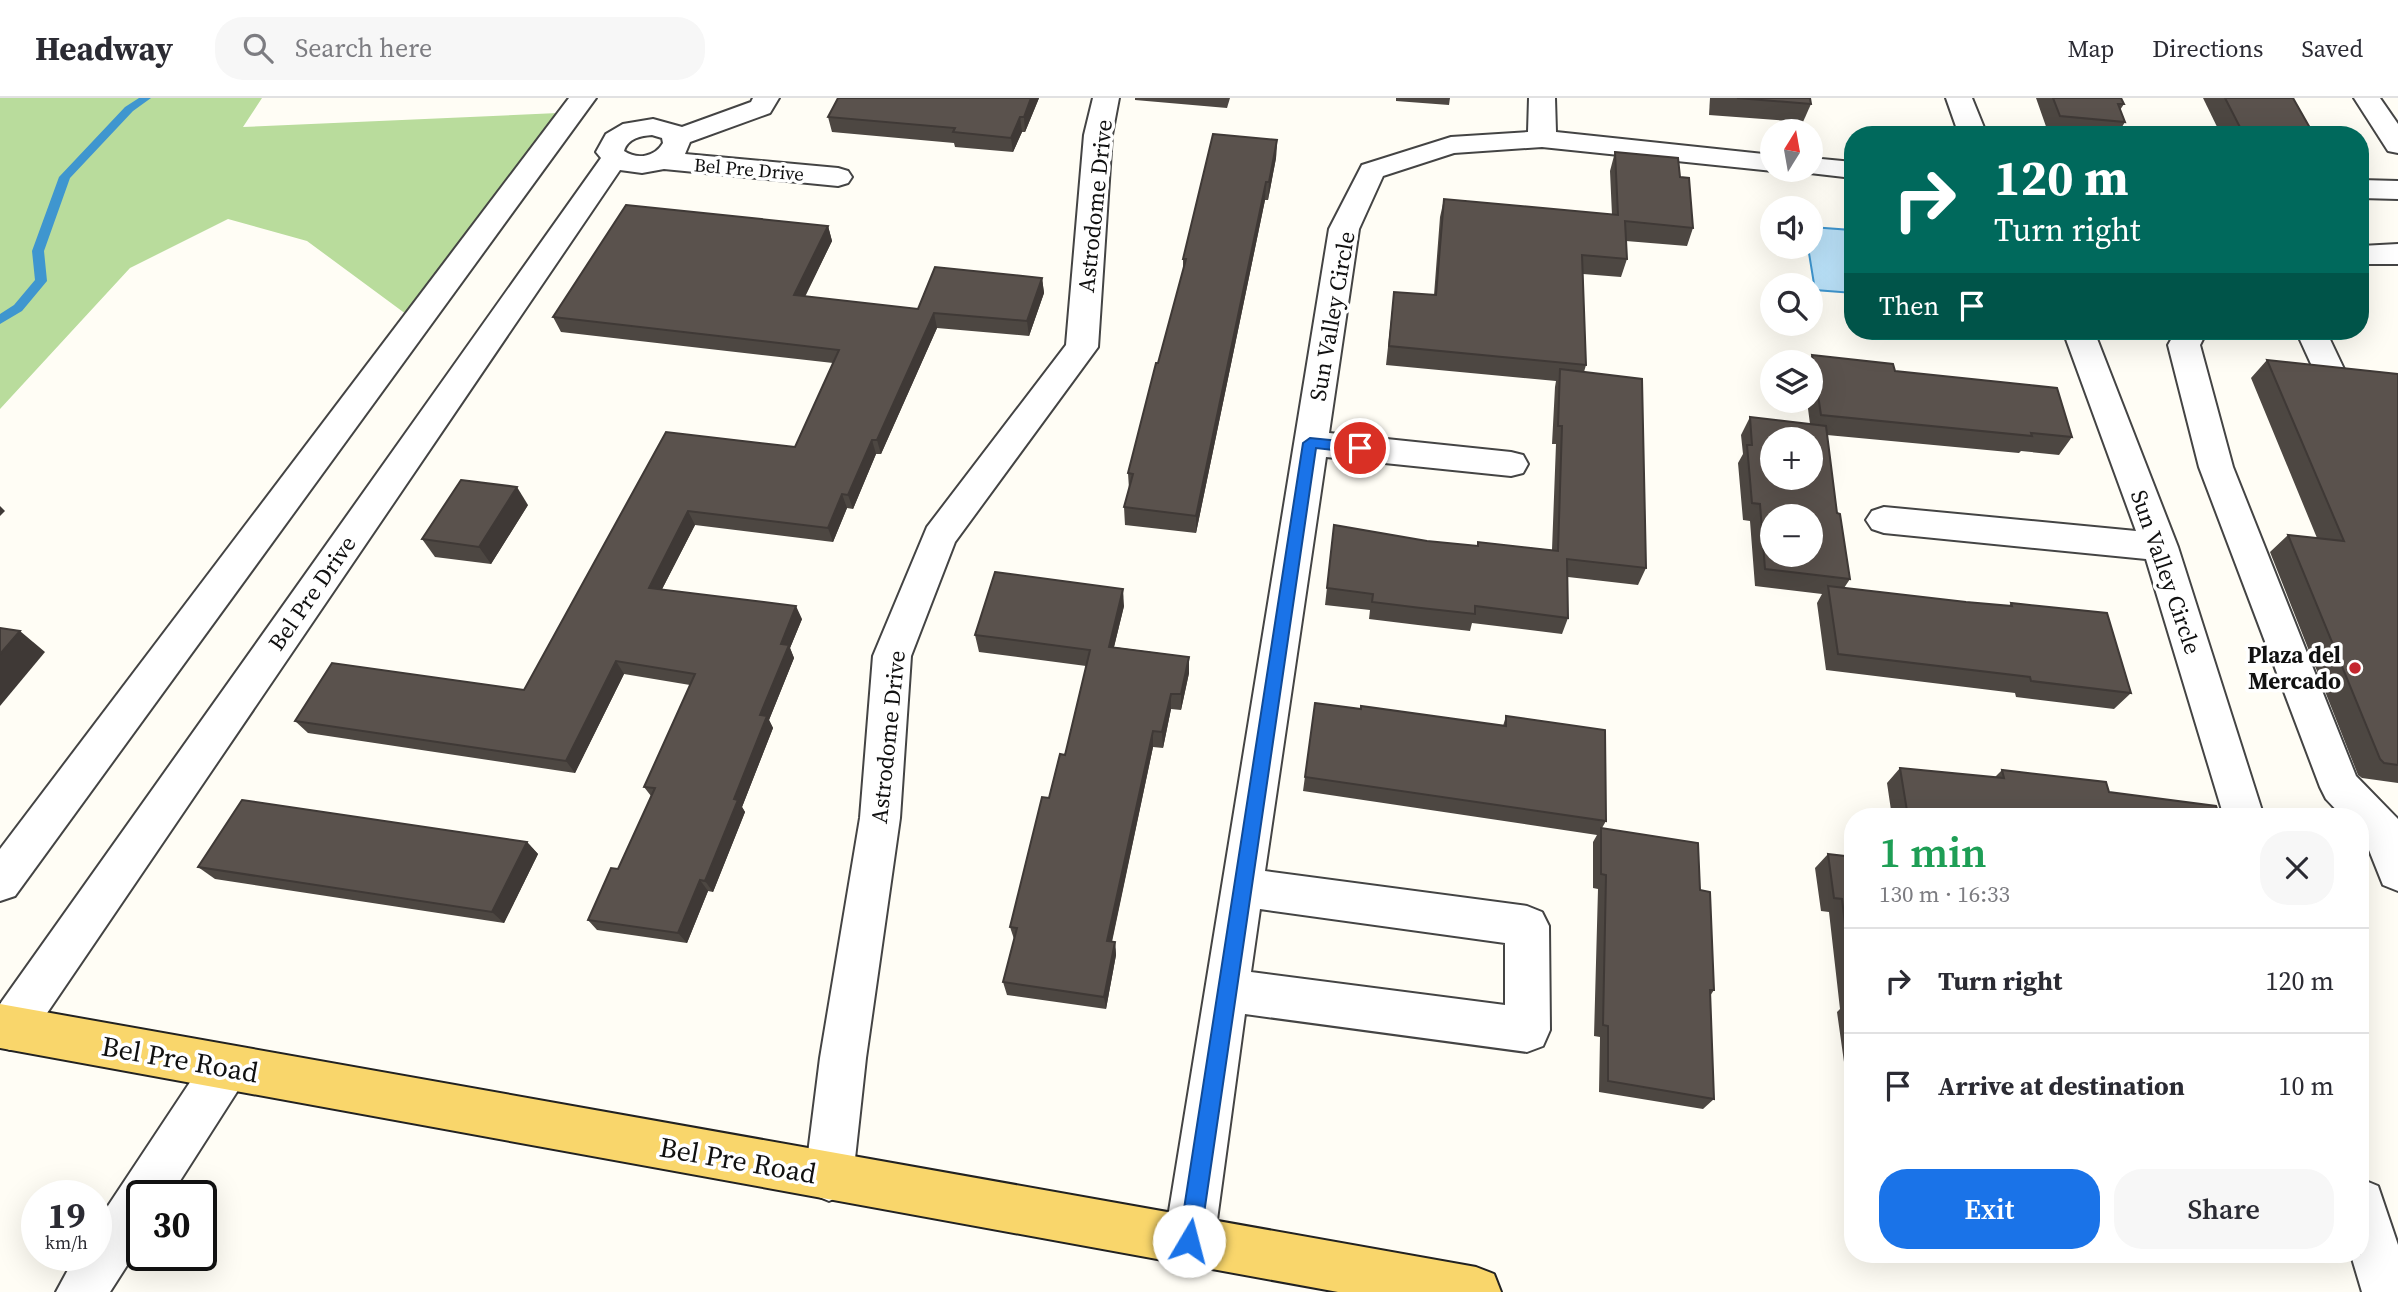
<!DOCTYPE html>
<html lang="en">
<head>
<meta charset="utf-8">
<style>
	body { margin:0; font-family:"Source Serif 4",serif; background:#f7f7f7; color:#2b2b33; height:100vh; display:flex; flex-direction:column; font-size:26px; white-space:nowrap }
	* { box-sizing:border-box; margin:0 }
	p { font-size:23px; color:#7c7c81 }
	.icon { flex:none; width:38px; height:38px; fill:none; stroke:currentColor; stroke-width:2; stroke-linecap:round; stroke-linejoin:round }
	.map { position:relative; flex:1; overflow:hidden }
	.drawer { position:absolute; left:1844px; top:710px; width:525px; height:455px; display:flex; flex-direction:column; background:#fff; border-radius:28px; box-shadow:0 7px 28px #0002 }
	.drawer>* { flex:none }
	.guide { position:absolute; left:1844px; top:28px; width:525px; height:214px; border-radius:28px; box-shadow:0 7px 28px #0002; background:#00695c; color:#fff; overflow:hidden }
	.needle { width:46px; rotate:11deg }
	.tools { position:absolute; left:1760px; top:21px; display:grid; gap:14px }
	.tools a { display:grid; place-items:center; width:63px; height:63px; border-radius:50%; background:#fff; box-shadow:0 7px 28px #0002; font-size:35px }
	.speed { position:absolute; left:21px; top:1082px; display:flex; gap:14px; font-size:35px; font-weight:700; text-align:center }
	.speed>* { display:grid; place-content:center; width:91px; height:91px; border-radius:50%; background:#fff; box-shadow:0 7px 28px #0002; line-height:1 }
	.speed small { font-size:18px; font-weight:400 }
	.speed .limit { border:4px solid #111; border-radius:10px; background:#fff; color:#111 }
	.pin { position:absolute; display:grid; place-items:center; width:60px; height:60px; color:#fff; margin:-30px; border:4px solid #fff; border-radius:50%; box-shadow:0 2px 7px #0007 }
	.me { position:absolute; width:77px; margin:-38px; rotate:8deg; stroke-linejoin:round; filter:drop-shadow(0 0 5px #0008) }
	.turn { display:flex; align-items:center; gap:24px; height:147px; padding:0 35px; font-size:32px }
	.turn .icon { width:91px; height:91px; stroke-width:2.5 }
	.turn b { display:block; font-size:49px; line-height:60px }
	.then { display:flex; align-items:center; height:66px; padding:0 35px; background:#0003; gap:14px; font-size:26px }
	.round { display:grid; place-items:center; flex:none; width:74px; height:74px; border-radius:28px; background:#f7f7f7 }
	.head { display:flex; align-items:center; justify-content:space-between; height:119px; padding:0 35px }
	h1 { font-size:42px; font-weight:600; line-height:52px; color:#1e9e55 }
	.button { display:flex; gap:14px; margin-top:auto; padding:14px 35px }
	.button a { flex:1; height:80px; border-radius:28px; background:#1a73e8; color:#fff; font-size:28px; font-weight:600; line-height:80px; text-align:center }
	.button a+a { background:#f7f7f7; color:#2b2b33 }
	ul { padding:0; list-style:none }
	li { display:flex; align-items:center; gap:21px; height:105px; padding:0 35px; border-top:2px solid #e1e1e2 }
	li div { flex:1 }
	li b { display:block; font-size:26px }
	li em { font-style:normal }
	header { display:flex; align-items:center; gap:42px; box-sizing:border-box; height:98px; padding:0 35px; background:#fff; border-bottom:2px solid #e1e1e2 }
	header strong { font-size:33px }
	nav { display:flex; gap:38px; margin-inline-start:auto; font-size:24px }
	.search { width:490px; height:63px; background:#f7f7f7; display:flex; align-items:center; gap:18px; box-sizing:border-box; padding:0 24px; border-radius:28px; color:#7c7c81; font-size:26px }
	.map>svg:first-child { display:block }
</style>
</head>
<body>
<header>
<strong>Headway</strong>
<div class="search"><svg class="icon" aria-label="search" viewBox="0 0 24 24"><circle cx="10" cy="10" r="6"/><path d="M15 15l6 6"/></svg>Search here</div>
<nav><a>Map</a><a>Directions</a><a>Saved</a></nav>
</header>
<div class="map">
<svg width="2398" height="1194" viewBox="0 0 2398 1194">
	<rect width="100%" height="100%" fill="#fffdf5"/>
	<!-- forest -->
	<path fill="#b9dc9c" d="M 0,0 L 262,0 L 243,29 L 558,15 L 410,219 L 307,143 L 228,121 L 130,170 L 0,311 Z"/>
	<!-- water -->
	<path fill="#b9e0f7" stroke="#3f96cf" stroke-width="2" d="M 1811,129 L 1851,132 L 1853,195 L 1815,192 L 1808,149 L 1811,149 Z"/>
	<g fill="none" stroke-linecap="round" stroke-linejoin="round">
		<!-- stream -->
		<path fill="#3f96cf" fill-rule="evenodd" d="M 139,0 L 151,0 L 133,13 L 70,80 L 44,153 L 47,183 L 22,213 L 0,226 L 0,216 L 14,207 L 35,182 L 32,153 L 59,79 L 125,9 Z"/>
		<defs>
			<g id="minor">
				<path d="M 569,0 L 596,0 L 15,798 L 0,803 L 0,751 Z"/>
				<path d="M 753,0 L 779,0 L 770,15 L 690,44 L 685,56 L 838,70 L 848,73 L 852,79 L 848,85 L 838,88 L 664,71 L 642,75 L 620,72 L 26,946 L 10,952 L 0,948 L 0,906 L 601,60 L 596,54 L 606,36 L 623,26 L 653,21 L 682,29 L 751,4 ZM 652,37 L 662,40 L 663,45 C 655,59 637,62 624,53 C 628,40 641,38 652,37 Z"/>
				<path d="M 1093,0 L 1119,0 L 1112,37 L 1098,249 L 955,444 L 911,558 L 900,720 L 866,960 L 853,1079 L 846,1096 L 829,1103 L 812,1096 L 805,1079 L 820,960 L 860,720 L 873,558 L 927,429 L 1066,247 L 1084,37 Z"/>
				<path d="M 1529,0 L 1555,0 L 1556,34 L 1773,57 L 1773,72 L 1780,72 L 1773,73 L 1542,49 L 1454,55 L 1383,78 L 1359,131 L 1329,335 L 1511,354 L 1523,357 L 1528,366 L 1523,375 L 1511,378 L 1326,359 L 1265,773 L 1527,808 L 1542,814 L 1549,828 L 1550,932 L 1543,948 L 1527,954 L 1245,916 L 1214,1144 L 1206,1161 L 1189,1169 L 1172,1161 L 1164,1144 L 1329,131 L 1362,67 L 1451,39 L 1528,34 ZM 1260,811 L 1505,845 L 1505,907 L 1251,874 Z"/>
				<path d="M 1946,0 L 1972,0 L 1987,37 L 1959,37 Z"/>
				<path d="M 2354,0 L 2380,0 L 2398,26 L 2398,55 L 2388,53 Z"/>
				<path d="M 1811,60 L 1853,64 L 1853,80 L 1801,74 L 1800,72 L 1811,72 Z"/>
				<path d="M 2361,82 L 2398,83 L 2398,101 L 2361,100 Z"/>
				<path d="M 2398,146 L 2398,166 L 2361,166 L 2361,148 Z"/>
				<path d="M 2063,233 L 2094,233 L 2178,449 L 2264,719 L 2224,719 L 2146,461 L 1884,435 L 1872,431 L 1866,422 L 1872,413 L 1884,409 L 2136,433 Z"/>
				<path d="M 2176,233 L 2207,233 L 2200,247 L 2233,369 L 2356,678 L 2398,721 L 2398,793 L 2383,787 L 2365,742 L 2361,737 L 2361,719 L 2343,719 L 2326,701 L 2320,689 L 2199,369 L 2168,247 Z"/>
				<path d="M 2296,233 L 2326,233 L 2344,271 L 2339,279 L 2328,282 L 2317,279 Z"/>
				<path d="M 226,947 L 242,954 L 249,970 L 242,986 L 171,1097 L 142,1097 L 142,1144 L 110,1194 L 56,1194 L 76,1157 L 96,1157 L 96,1126 L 210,954 Z"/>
				<path d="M 2361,1081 L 2378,1088 L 2398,1147 L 2398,1194 L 2362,1194 L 2351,1157 L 2361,1157 Z"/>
			</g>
			<path id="major" d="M 0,906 L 1476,1169 L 1494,1176 L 1501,1194 L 1338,1194 L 0,950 Z"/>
		</defs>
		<!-- minor casing -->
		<use href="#minor" stroke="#444" stroke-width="4"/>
		<!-- major casing -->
		<use href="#major" stroke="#222" stroke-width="4"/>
		<!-- minor -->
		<use href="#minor" fill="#fff" fill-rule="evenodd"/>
		<!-- major -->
		<use href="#major" fill="#f9d66b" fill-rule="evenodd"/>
	</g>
	<!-- wall -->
	<g fill="#4d4742">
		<path d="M 1039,0 L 1025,34 L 1022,34 L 1013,54 L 955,49 L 954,45 L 832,34 L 828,19 Z"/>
		<path d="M 1135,0 L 1230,0 L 1227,10 L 1135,2 Z"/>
		<path d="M 1396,0 L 1450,0 L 1449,7 L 1396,3 Z"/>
		<path d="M 1710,0 L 1810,0 L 1811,6 L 1803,24 L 1709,17 Z"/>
		<path d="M 2036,0 L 2121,0 L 2124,6 L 2120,12 L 2125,24 L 2117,37 L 2049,37 Z"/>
		<path d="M 2203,0 L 2293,0 L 2314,37 L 2221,37 Z"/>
		<path d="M 1277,42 L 1276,60 L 1268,102 L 1265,102 L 1196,435 L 1125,427 L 1124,409 L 1129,391 L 1128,375 L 1183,172 L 1183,161 Z"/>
		<path d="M 1615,54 L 1680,79 L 1693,130 L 1687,148 L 1626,143 L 1627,161 L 1621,179 L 1583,176 L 1586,267 L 1584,274 L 1646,470 L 1638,487 L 1568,479 L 1568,520 L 1562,536 L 1472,525 L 1470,533 L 1418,527 L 1369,521 L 1370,512 L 1325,507 L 1334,427 L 1427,443 L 1477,448 L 1478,444 L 1552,452 L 1556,346 L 1552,346 L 1555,289 L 1556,283 L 1386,267 L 1394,194 L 1434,197 L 1440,119 L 1444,101 L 1612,117 L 1610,73 Z"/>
		<path d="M 828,128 L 832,143 L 805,199 L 918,211 L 1042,180 L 1044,195 L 1029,238 L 937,230 L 881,356 L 876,356 L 853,411 L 847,410 L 833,444 L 695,427 L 662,491 L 802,521 L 790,550 L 794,560 L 769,622 L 773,630 L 742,709 L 745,714 L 713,794 L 708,793 L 687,845 L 597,832 L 588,822 L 618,771 L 651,698 L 644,689 L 690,587 L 624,576 L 575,675 L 308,635 L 295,623 L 524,592 L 666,334 L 795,349 L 833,265 L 561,234 L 553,219 Z"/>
		<path d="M 1812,257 L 1895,273 L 2072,339 L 2059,357 L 2021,353 L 2019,355 L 1827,337 L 1837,415 L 1850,481 L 1844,490 L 1966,504 L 2009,508 L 2011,505 L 2131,595 L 2114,611 L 2016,599 L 2015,595 L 1826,572 L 1817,505 L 1822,496 L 1755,488 L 1750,423 L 1743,422 L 1738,365 L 1743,356 L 1741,337 L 1750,319 L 1810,326 L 1807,303 L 1811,303 L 1811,264 L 1808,264 Z"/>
		<path d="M 2267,262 L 2398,276 L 2398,685 L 2362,680 L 2358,677 L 2270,454 L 2288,437 L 2317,440 L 2251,280 Z"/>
		<path d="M 528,407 L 491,466 L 435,459 L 422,441 Z"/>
		<path d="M 1124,508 L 1114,549 L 1189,559 L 1189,575 L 1181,612 L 1171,611 L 1163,650 L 1153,649 L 1112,844 L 1115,844 L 1116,857 L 1106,911 L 1007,897 L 1003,884 L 1014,841 L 1010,829 L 1049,700 L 1065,657 L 1086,568 L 979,554 L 975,537 Z"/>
		<path d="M 1315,605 L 1503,628 L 1506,618 L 1606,723 L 1602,730 L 1700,792 L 1714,892 L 1710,898 L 1714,1001 L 1703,1011 L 1599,994 L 1600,939 L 1594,938 L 1598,791 L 1593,790 L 1593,744 L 1597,737 L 1303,693 Z"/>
		<path d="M 1900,670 L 1995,679 L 2002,672 L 2220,719 L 1892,719 L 1887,685 Z"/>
		<path d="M 527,744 L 538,756 L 504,825 L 215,781 L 198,769 Z"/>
		<path d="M 1828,756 L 1853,759 L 1853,1021 L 1852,1021 L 1837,914 L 1840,911 L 1829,814 L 1821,813 L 1815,770 Z"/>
	</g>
	<!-- shaded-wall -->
	<g fill="#3f3936">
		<path d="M 1031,0 L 1039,0 L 1025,34 L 1024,19 Z"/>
		<path d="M 1020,19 L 1022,34 L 1013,54 L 1011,40 Z"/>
		<path d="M 1277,42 L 1276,60 L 1268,102 L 1269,84 Z"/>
		<path d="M 1266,84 L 1265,102 L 1196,435 L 1196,418 Z"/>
		<path d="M 828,128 L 832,143 L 798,212 L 794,197 Z"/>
		<path d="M 1042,180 L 1044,195 L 1029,238 L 1027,223 Z"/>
		<path d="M 934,215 L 937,230 L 881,356 L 877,342 Z"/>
		<path d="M 872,342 L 876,356 L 853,411 L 848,397 Z"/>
		<path d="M 517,389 L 528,407 L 491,466 L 479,449 Z"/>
		<path d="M 842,396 L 847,410 L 833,444 L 828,430 Z"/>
		<path d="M 0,408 L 5,413 L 0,418 Z"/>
		<path d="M 688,413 L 695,427 L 656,503 L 649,490 Z"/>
		<path d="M 1123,491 L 1124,508 L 1110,565 L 1109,549 Z"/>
		<path d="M 796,508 L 802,521 L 790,550 L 794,560 L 769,622 L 773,630 L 742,709 L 745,714 L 713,794 L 705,783 L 734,701 L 781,546 Z"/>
		<path d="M 20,533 L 45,554 L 0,608 L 0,556 Z"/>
		<path d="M 1189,559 L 1189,575 L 1181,612 L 1181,596 Z"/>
		<path d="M 616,563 L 624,576 L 575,675 L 566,663 Z"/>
		<path d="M 1171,596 L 1171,611 L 1163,650 L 1162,634 Z"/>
		<path d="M 1153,633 L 1153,649 L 1109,856 L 1107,843 Z"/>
		<path d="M 527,744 L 538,756 L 504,825 L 492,814 Z"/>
		<path d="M 700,782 L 708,793 L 687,845 L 678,835 Z"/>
		<path d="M 1115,844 L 1116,857 L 1106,911 L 1104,899 Z"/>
	</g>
	<!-- building -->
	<g fill="#5a524d" stroke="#3f3936" stroke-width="2" fill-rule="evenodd">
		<path d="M 838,0 L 1031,0 L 1024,19 L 1020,19 L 1011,40 L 953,34 L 955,30 L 828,19 Z"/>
		<path d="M 1737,0 L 1810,0 L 1811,6 Z"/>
		<path d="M 2053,0 L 2121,0 L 2124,6 L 2118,6 L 2125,24 L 2060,18 Z"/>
		<path d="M 2225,0 L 2293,0 L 2314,37 L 2244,37 Z"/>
		<path d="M 1213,36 L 1277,42 L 1269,84 L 1266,84 L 1196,418 L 1124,409 L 1133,376 L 1128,375 L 1156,265 L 1158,265 L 1186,161 L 1183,161 Z"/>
		<path d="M 1615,54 L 1678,60 L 1680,79 L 1689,80 L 1693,130 L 1625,123 L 1627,161 L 1582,157 L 1586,267 L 1389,248 L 1394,194 L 1436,197 L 1444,101 L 1618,117 Z"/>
		<path d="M 626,107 L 828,128 L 794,197 L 918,211 L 935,169 L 1042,180 L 1027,223 L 934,215 L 877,342 L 872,342 L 848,397 L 842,396 L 828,430 L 688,413 L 649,490 L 796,508 L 781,546 L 789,547 L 760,617 L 767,618 L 734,701 L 738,702 L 705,783 L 700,782 L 678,835 L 588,822 L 611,770 L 618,771 L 655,690 L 644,689 L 695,576 L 616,563 L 566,663 L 295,623 L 332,565 L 524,592 L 666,334 L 795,349 L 839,252 L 553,219 Z"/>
		<path d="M 1812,257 L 1893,266 L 1895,273 L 2057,290 L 2072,339 L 2031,335 L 2032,338 L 1821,317 Z"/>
		<path d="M 2267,262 L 2398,276 L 2398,667 L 2384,665 L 2380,661 L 2288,437 L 2344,443 Z"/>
		<path d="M 1560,271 L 1642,281 L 1646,470 L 1567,461 L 1568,520 L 1475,508 L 1475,516 L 1421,510 L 1372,504 L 1373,496 L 1327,490 L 1334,427 L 1427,443 L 1478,448 L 1478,444 L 1558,453 L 1562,328 L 1558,328 Z"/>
		<path d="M 1750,319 L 1826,328 L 1837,415 L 1840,416 L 1850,481 L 1765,471 L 1760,406 L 1752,405 L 1747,347 L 1752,347 ZM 1773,341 L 1811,341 L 1811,380 L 1773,380 ZM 1773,418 L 1811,418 L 1811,457 L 1773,457 Z"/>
		<path d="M 461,382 L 517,389 L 479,449 L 422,441 Z"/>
		<path d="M 995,474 L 1123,491 L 1109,549 L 1189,559 L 1181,596 L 1171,596 L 1162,634 L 1153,633 L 1107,843 L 1115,844 L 1104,899 L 1003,884 L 1017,830 L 1010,829 L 1042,699 L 1049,700 L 1060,656 L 1065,657 L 1090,552 L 975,537 Z"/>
		<path d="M 1828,488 L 1966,504 L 2012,508 L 2011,505 L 2107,515 L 2131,595 L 2031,583 L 2030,579 L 1838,556 Z"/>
		<path d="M 0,530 L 20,533 L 0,556 Z"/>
		<path d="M 1315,605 L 1361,611 L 1361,608 L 1506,628 L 1506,618 L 1605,632 L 1606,723 L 1305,679 Z"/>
		<path d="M 1900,670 L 2004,680 L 2002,672 L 2106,684 L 2109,694 L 2216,708 L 2220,719 L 1908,719 Z"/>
		<path d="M 242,702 L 527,744 L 492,814 L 198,769 Z"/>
		<path d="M 1601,730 L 1698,745 L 1700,792 L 1710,794 L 1714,892 L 1710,892 L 1714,1001 L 1608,983 L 1608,928 L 1603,927 L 1606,777 L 1601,776 Z"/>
		<path d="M 1828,756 L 1853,759 L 1853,894 L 1842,801 L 1834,800 Z"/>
		<path d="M 1850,902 L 1853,902 L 1853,922 Z"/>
	</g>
	<!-- route -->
	<path fill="#1a73e8" stroke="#114b97" stroke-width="2" d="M 1310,340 L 1360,345 L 1367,350 L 1360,355 L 1316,350 L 1200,1143 L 1197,1151 L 1189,1154 L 1182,1151 L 1179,1143 L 1303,345 Z"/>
	<!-- markers -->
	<circle fill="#c4262e" stroke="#fff" stroke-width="2.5" cx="2355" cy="570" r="7"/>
	<g text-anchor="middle" stroke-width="7" stroke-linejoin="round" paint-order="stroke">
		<!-- far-street labels -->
		<g font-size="19" fill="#111" stroke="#fff">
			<text transform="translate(749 71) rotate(5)" y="7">Bel Pre Drive</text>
		</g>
		<!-- street labels -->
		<g font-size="23" fill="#111" stroke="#fff">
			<text transform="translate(1095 108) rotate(-84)" y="8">Astrodome Drive</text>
			<text transform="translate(1332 218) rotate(-80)" y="8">Sun Valley Circle</text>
			<text transform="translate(2166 474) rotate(71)" y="8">Sun Valley Circle</text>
			<text transform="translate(312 495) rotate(-55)" y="8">Bel Pre Drive</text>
			<text transform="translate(888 639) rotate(-84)" y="8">Astrodome Drive</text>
		</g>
		<!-- poi labels -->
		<g font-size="23" font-weight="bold" fill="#111" stroke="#fff" text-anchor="end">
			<text x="2341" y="565">Plaza del<tspan x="2341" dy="26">Mercado</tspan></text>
		</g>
		<!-- near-street labels -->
		<g font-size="28" fill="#111" stroke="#fff">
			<text transform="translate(180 961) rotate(10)" y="10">Bel Pre Road</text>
			<text transform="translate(738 1062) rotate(10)" y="10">Bel Pre Road</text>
		</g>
	</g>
</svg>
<div class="tools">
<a><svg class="needle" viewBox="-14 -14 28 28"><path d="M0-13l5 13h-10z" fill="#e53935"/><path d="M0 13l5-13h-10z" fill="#7c7c81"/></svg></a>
<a><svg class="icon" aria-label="sound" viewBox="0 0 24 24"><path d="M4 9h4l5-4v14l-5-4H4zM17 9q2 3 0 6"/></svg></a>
<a><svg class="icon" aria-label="search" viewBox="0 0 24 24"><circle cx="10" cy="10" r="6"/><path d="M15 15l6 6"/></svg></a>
<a><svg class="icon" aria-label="layers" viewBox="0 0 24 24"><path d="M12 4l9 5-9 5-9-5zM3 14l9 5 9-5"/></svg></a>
<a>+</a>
<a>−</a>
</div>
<div class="speed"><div>19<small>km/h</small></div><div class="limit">30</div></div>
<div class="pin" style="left:1360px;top:350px;background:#d93025"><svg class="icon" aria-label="arrive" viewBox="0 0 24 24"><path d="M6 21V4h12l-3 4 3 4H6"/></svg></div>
<svg class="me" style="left:1189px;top:1143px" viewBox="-20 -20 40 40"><circle r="19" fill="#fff"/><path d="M0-13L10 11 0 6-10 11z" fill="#1a73e8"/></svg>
<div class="guide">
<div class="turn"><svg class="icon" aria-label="right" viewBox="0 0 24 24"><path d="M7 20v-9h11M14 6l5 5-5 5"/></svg><div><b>120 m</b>Turn right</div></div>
<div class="then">Then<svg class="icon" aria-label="arrive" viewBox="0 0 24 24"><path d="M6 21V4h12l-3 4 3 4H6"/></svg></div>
</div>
<section class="drawer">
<div class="head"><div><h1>1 min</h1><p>130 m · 16:33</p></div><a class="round"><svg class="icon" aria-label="close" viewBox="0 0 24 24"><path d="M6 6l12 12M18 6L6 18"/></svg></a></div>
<ul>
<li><svg class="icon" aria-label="right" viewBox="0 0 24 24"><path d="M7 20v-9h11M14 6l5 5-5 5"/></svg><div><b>Turn right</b></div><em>120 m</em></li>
<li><svg class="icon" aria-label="arrive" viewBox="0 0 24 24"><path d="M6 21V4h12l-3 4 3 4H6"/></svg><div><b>Arrive at destination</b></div><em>10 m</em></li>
</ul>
<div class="button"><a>Exit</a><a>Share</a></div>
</section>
</div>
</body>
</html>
